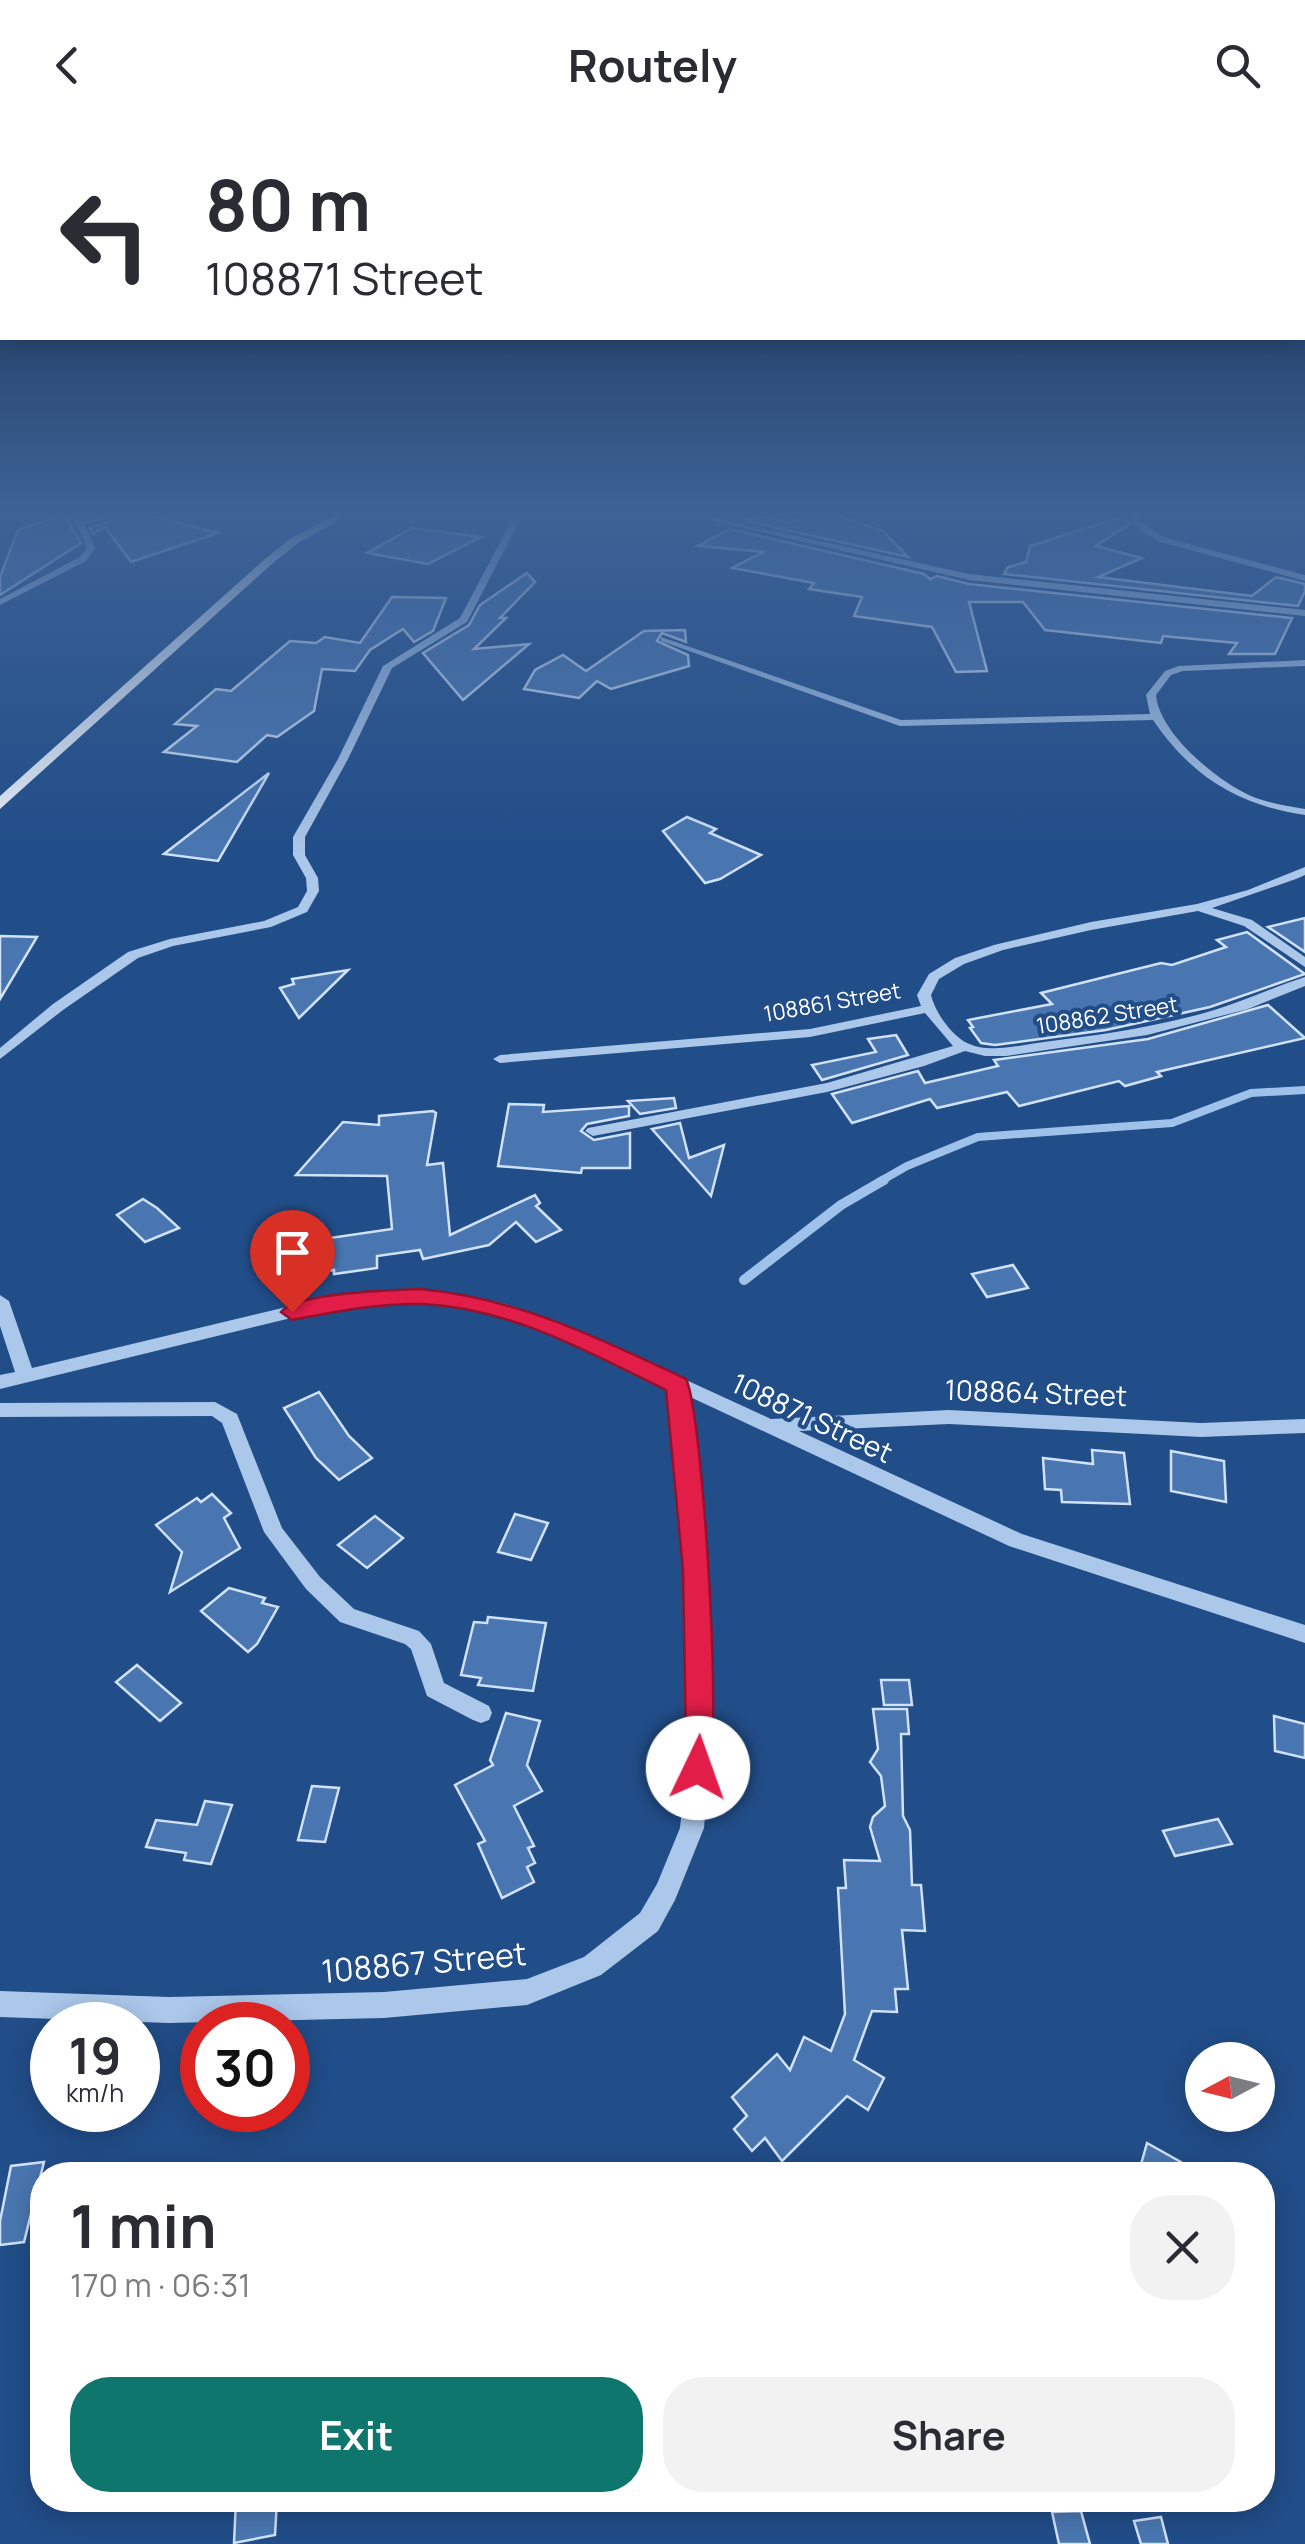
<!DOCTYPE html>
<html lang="en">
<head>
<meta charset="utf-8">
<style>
	body { margin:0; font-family:Manrope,sans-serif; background:#f2f2f3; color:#2b2b33; height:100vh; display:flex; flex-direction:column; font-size:38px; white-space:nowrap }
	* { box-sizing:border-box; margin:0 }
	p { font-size:32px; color:#7c7c81 }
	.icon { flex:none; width:55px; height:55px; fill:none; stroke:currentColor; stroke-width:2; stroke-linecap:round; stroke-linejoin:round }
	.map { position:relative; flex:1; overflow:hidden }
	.panel { position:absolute; left:30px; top:2032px; width:1245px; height:350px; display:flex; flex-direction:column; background:#fff; border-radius:40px; box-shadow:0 5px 25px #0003 }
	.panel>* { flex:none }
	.hud { position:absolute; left:0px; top:0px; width:1305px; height:210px; box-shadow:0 5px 25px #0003; background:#fff; color:#2b2b33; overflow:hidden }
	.needle { width:65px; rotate:263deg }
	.tools { position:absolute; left:1185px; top:1912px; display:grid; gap:20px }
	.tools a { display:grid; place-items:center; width:90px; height:90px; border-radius:50%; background:#fff; box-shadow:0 5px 25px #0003; font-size:50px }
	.speed { position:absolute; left:30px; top:1872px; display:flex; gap:20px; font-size:50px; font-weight:700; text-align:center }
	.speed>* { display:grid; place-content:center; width:130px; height:130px; border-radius:50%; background:#fff; box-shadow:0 5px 25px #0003; line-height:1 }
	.speed small { font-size:25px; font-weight:400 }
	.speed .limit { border:15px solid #d22; background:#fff; color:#111 }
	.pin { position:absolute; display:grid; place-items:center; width:85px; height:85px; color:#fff; margin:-102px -42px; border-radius:50% 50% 50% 0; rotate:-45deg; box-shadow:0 0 10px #0007 }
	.pin .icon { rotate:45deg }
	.me { position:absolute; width:110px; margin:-55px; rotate:3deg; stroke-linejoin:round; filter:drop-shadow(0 0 8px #0008) }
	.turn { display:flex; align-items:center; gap:35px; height:210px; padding:0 40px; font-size:45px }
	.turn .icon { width:130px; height:130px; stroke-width:2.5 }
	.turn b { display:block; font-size:70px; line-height:85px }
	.round { display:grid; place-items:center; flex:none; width:105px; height:105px; border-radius:40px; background:#f2f2f3 }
	.headline { display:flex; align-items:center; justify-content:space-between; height:170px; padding:0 40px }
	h1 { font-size:60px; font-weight:700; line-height:75px }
	.action { display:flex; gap:20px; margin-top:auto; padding:20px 40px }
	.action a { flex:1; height:115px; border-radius:40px; background:#0f766e; color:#fff; font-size:40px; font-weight:700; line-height:115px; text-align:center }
	.action a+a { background:#f2f2f3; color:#2b2b33 }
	header { display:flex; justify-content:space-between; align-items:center; height:130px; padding:0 40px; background:#fff; font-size:45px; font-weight:700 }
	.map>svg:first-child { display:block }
</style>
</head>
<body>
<header><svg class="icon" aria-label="back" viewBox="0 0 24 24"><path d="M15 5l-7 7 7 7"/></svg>Routely<svg class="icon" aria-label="search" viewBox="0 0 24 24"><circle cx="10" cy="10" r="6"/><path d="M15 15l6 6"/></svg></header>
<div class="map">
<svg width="1305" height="2414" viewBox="0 0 1305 2414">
	<rect width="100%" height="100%" fill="#214d88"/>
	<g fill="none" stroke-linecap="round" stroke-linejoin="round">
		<!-- stream-far1 -->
		<path stroke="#9fc2eb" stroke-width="8" d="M 879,1052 L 907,1036 L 978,1007 L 1172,993 L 1251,963 L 1305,960"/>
		<!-- stream -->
		<path stroke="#9fc2eb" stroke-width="10" d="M 744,1150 L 841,1075 L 884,1050"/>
	</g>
	<!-- building -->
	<g fill="#4976b0" stroke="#d0e1f8" stroke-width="2.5">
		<path d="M 133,384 L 145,384 L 218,403 L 131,432 L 105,397 L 93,404 L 90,398 Z"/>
		<path d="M 818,384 L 832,384 L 883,401 L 908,427 L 745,391 L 763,387 L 790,392 Z"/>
		<path d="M 64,385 L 81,413 L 0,465 L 0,447 L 18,400 Z"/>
		<path d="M 1124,386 L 1130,394 L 1096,416 L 1142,428 L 1098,447 L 1252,466 L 1276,447 L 1305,454 L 1305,461 L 1298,476 L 1004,444 L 1008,437 L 1026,432 L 1030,416 Z"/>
		<path d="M 412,398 L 481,407 L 428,434 L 367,423 Z"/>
		<path d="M 730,399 L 924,444 L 930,449 L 937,446 L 969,454 L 1292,488 L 1275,524 L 1229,524 L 1237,513 L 1163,506 L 1161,513 L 1045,500 L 1023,472 L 969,472 L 987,541 L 956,542 L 932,497 L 854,486 L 862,467 L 809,459 L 814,453 L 732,438 L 763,422 L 698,416 Z"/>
		<path d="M 527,443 L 535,452 L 500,488 L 506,488 L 474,519 L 529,514 L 463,570 L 423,523 L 469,495 L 480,475 Z"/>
		<path d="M 392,467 L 446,468 L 433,501 L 414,512 L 403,499 L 370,520 L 355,541 L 322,539 L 314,581 L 277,607 L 267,605 L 237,632 L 164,622 L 197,596 L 175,594 L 216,559 L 231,561 L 290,511 L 316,513 L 325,507 L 360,513 Z"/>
		<path d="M 685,500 L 686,512 L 662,503 L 657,511 L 688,525 L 689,536 L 611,559 L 597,551 L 579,568 L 524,559 L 535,540 L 563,525 L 586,541 L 644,501 Z"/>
		<path d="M 269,643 L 218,731 L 164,724 Z"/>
		<path d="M 687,687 L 716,699 L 710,703 L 761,725 L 720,749 L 705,753 L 663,701 Z"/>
		<path d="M 1305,788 L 1305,822 L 1268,797 Z"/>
		<path d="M 1247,802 L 1305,844 L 1210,877 L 1106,900 L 995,915 L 981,913 L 970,898 L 973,897 L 968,890 L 1052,874 L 1041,863 L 1161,833 L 1172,835 L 1226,817 L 1217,810 Z"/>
		<path d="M 0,806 L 37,807 L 0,869 Z"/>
		<path d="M 348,840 L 299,888 L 280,858 L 294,854 L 292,849 Z"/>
		<path d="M 1268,875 L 1305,908 L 1157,942 L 1161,946 L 1125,956 L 1119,951 L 1019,976 L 1007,962 L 937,978 L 930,969 L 852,993 L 832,964 L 918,941 L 925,953 L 998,936 L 994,930 L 1148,909 Z"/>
		<path d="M 896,905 L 908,925 L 822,950 L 812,935 L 876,922 L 868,909 Z"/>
		<path d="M 674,968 L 676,978 L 640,984 L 628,971 Z"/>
		<path d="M 509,974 L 544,975 L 543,982 L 629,976 L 629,986 L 587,994 L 581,1001 L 594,1010 L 630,1003 L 630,1038 L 582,1038 L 581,1043 L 498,1036 Z"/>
		<path d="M 433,981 L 436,983 L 427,1035 L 443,1033 L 450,1105 L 535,1065 L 540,1073 L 536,1076 L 561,1100 L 536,1112 L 516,1092 L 489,1115 L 423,1129 L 420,1120 L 377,1126 L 377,1138 L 334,1144 L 334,1140 L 298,1145 L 298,1140 L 277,1143 L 275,1116 L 392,1099 L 387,1046 L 296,1045 L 343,992 L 379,995 L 379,986 Z"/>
		<path d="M 680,993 L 689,1028 L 724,1015 L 711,1066 L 652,999 Z"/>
		<path d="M 143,1069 L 157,1078 L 179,1098 L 145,1112 L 117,1085 Z"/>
		<path d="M 1013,1135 L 1028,1158 L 987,1167 L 972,1144 Z"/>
		<path d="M 319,1262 L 349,1306 L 372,1328 L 339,1350 L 316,1328 L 284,1278 Z"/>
		<path d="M 1092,1320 L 1124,1323 L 1130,1374 L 1062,1372 L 1061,1360 L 1045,1359 L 1043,1328 L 1093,1334 Z"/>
		<path d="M 1171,1321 L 1224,1331 L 1226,1372 L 1171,1361 Z"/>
		<path d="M 212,1364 L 231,1383 L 224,1388 L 240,1418 L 170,1462 L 182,1422 L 156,1395 L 197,1368 L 201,1372 Z"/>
		<path d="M 515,1384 L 548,1393 L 531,1430 L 498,1422 Z"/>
		<path d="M 375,1386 L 403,1408 L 367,1438 L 338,1415 Z"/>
		<path d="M 229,1458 L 265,1468 L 262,1473 L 278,1477 L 257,1514 L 248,1522 L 201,1481 Z"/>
		<path d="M 488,1487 L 546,1493 L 533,1561 L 478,1555 L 481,1548 L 461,1545 L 474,1492 L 487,1493 Z"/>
		<path d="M 137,1535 L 181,1573 L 160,1591 L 116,1552 Z"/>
		<path d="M 881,1550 L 909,1550 L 912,1575 L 884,1575 Z"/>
		<path d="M 873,1579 L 907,1579 L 909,1604 L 901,1604 L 903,1686 L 910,1700 L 912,1755 L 921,1755 L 925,1801 L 902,1800 L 908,1859 L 895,1859 L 897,1882 L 872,1881 L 854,1930 L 884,1948 L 868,1980 L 847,1966 L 782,2031 L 765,2008 L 752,2021 L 734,1999 L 747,1986 L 732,1967 L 777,1924 L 790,1940 L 804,1907 L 831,1921 L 845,1884 L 838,1758 L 846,1758 L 844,1730 L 880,1731 L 870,1697 L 873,1687 L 885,1676 L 881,1646 L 870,1632 L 878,1619 Z"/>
		<path d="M 506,1583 L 540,1591 L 527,1635 L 542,1661 L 514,1676 L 534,1716 L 528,1718 L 535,1733 L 527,1737 L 534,1752 L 502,1768 L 478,1714 L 485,1711 L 455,1655 L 493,1635 L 490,1630 Z"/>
		<path d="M 1274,1586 L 1305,1594 L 1305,1628 L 1275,1621 Z"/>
		<path d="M 312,1656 L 339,1658 L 325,1712 L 298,1710 Z"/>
		<path d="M 205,1671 L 232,1675 L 211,1734 L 184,1730 L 186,1723 L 146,1717 L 156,1690 L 197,1695 Z"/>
		<path d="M 1218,1689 L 1232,1714 L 1175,1726 L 1163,1701 Z"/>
		<path d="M 1147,2013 L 1204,2045 L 1138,2045 Z"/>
		<path d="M 44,2032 L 24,2112 L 0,2115 L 0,2091 L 11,2036 Z"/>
		<path d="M 236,2370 L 277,2370 L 275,2405 L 234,2413 Z"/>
		<path d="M 1081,2381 L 1090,2414 L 1059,2414 L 1052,2382 Z"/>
		<path d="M 1161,2387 L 1168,2414 L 1141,2414 L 1134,2391 Z"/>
	</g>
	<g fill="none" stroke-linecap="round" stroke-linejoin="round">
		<!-- minor -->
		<g fill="#abc7ea" fill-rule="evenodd">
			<path d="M 67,384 L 75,384 L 83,391 L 116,384 L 129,384 L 85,395 L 95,418 L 86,431 L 0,475 L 0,469 L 80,427 L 87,418 L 77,395 Z"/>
			<path d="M 515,384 L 523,384 L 467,492 L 392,538 L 348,629 L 305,707 L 305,725 L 318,748 L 319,761 L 307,782 L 271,797 L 173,816 L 138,828 L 63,880 L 0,929 L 0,918 L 53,874 L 128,822 L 170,809 L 264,791 L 298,777 L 307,761 L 306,748 L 293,725 L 293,707 L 338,629 L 383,536 L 460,488 Z"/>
			<path d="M 683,384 L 697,384 L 969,444 L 1305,480 L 1305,486 L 969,450 Z"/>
			<path d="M 1127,384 L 1135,384 L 1146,396 L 1166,408 L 1305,445 L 1305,451 L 1160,412 L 1140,400 Z"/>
			<path d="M 661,507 L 901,590 L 1150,584 L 1146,565 L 1165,541 L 1179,536 L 1305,530 L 1305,536 L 1183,541 L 1171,545 L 1156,565 C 1159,603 1217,651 1251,666 C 1268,673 1287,676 1305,679 L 1305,685 C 1238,675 1192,647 1153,590 L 900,596 L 661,511 Z"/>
			<path d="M 1305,737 L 1305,745 L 1296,749 L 1212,778 L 1252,790 L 1305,827 L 1305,837 L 1244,796 L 1198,781 L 1091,800 L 1003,820 L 964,834 L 939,849 L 931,865 C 935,882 951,905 967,913 C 990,924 1020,915 1044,912 C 1100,905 1156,897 1211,881 C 1243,872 1273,857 1305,847 L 1305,856 L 1248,879 L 1147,905 L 1006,926 L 985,926 L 965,921 L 924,936 L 827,962 L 593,1006 L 585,1001 L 588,998 L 827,953 L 953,916 L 925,883 L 810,907 L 500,933 L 493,929 L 500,925 L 810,899 L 921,876 L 917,865 L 929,844 L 955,828 L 994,815 L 1091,792 L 1197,774 L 1248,760 Z"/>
			<path d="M 420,1161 L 461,1164 L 506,1174 L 562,1193 L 771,1289 L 949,1280 L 1201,1293 L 1305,1289 L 1305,1303 L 1201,1307 L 949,1294 L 799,1301 L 1022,1404 L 1305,1495 L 1305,1513 L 1009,1416 L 688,1266 L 706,1440 L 711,1608 L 704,1698 L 675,1770 L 658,1801 L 601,1845 L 527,1875 L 384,1888 L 169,1893 L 0,1887 L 0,1861 L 169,1867 L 384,1862 L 527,1849 L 584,1827 L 640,1783 L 657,1754 L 680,1698 L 689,1608 L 686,1440 L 669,1257 C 602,1226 534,1186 460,1176 C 413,1170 366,1175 320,1181 L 0,1259 L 0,1245 L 15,1242 L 0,1196 L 0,1165 L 9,1171 L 32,1238 L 320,1169 L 367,1163 Z"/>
			<path d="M 215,1272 L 237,1284 L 282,1398 L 320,1447 L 354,1479 L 419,1501 L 431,1514 L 444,1553 L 489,1576 L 492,1583 L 489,1590 L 481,1593 L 473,1590 L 427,1566 L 411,1519 L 405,1514 L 340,1492 L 306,1459 L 264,1402 L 222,1293 L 212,1286 L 0,1287 L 0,1273 Z"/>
		</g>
		<!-- major -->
		<path fill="#eff5fe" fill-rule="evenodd" d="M 337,384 L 350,384 L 298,413 L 273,433 L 0,679 L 0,666 L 265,429 L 290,409 Z"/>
	</g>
	<!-- sky -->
	<linearGradient id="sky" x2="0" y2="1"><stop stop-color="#122a4b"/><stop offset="0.53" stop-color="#3d6296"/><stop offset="1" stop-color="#3d6296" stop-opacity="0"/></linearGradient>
	<rect width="1305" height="722" fill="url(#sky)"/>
	<!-- route -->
	<path fill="#e11d48" stroke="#92132f" stroke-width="2.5" d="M 420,1159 C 518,1168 599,1208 686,1249 C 703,1282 723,1614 708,1648 L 698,1652 L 687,1648 L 683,1638 L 686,1608 L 683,1440 L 666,1260 C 588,1222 511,1178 422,1174 C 378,1173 335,1182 292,1190 L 281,1182 C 297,1162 393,1160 420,1159 Z"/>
	<g text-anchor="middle" stroke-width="8" stroke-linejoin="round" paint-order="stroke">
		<!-- far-street labels -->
		<g font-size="22" fill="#fff" stroke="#214d88">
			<text transform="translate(832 872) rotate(-10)" y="8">108861 Street</text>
			<text transform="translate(1107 885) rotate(-9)" y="8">108862 Street</text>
		</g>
		<!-- street labels -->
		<g font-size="28" fill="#fff" stroke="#214d88">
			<text transform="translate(1036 1263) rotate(2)" y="10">108864 Street</text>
			<text transform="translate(812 1288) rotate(25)" y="10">108871 Street</text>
		</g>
		<!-- near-street labels -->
		<g font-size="32" fill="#fff" stroke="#214d88">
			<text transform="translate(424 1833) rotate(-5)" y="11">108867 Street</text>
		</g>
	</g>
</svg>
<div class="tools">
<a><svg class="needle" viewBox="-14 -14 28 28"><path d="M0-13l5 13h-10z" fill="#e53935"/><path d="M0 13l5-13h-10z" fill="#7c7c81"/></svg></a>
</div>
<div class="speed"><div>19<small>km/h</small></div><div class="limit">30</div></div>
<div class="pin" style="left:292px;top:1182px;background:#d93025"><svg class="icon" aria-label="arrive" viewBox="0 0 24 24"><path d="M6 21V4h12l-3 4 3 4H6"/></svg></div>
<svg class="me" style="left:698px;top:1638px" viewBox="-20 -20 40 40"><circle r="19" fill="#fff"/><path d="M0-13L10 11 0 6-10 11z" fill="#e11d48"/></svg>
<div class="hud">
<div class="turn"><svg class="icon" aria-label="left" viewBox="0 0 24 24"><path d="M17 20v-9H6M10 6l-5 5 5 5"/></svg><div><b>80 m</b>108871 Street</div></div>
</div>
<section class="panel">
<div class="headline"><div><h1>1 min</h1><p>170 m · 06:31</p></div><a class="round"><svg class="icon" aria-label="close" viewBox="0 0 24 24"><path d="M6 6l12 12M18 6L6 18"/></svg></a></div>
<div class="action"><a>Exit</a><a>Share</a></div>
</section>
</div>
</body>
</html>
